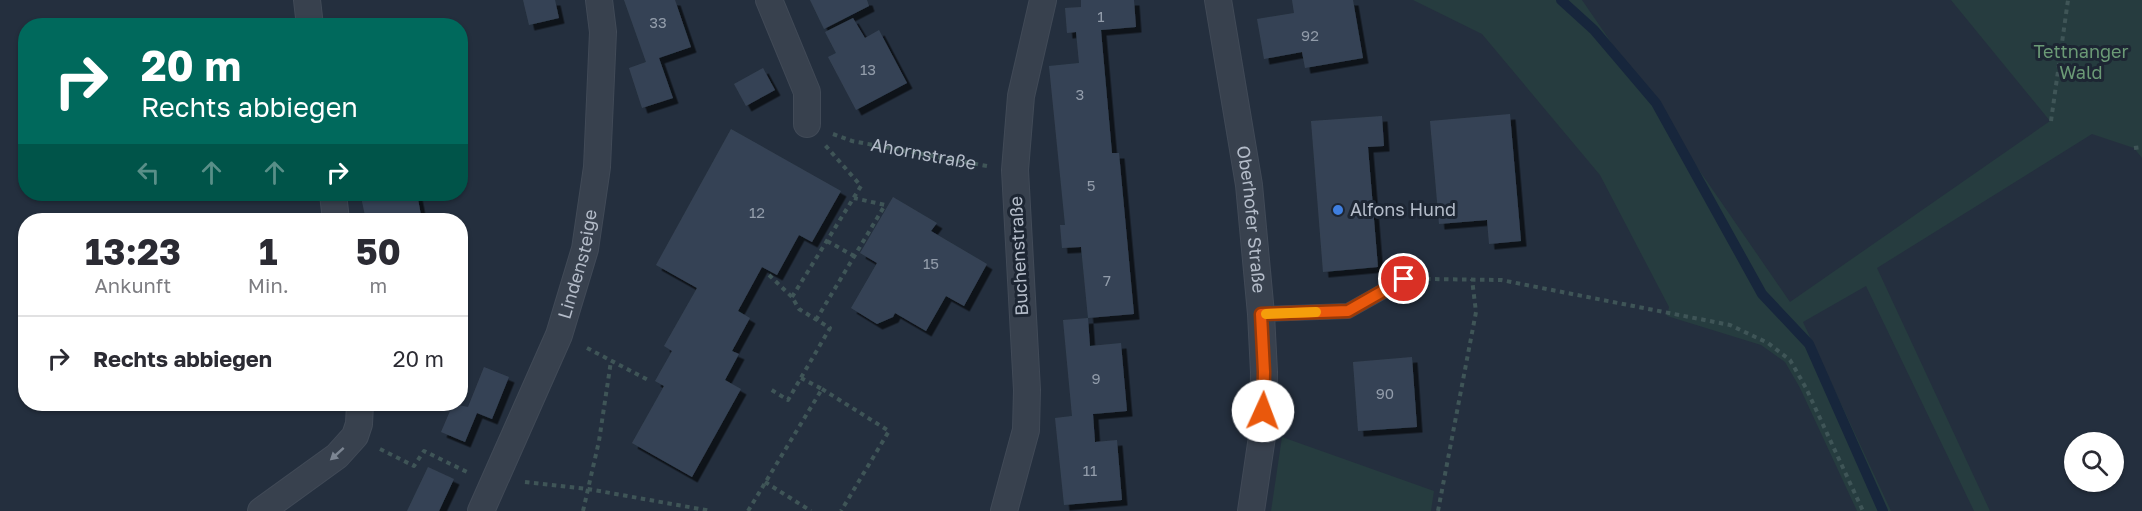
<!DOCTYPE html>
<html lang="de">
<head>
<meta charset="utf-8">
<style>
	body { margin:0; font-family:"Golos Text",sans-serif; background:#f2f2f3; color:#2b2b33; height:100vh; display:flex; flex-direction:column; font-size:22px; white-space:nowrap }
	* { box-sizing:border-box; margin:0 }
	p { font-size:20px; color:#7c7c81 }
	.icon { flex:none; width:33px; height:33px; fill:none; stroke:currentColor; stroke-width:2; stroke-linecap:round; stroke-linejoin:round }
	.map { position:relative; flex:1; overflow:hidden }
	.panel { position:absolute; left:18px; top:213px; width:450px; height:198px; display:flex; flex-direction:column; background:#fff; border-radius:24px; box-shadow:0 2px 4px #0004 }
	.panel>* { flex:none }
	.hud { position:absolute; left:18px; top:18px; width:450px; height:183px; border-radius:24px; box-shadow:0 2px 4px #0004; background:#00695c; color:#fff; overflow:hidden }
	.fabs { position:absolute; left:2064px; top:432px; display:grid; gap:12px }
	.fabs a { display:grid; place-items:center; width:60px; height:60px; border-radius:50%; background:#fff; box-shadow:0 2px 4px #0004; font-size:30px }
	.pin { position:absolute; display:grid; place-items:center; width:51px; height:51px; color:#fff; margin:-26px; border:3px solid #fff; border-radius:50%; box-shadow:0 2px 6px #0007 }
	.me { position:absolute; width:66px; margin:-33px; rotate:2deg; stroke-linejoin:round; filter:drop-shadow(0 0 4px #0008) }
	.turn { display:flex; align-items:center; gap:21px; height:126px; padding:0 24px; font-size:27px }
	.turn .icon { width:78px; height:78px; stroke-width:2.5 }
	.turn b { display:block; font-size:42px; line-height:51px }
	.lanes { display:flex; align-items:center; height:57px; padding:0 24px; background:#0003; justify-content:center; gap:30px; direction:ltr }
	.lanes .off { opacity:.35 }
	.eta { display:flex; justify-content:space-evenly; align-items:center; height:102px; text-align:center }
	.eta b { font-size:36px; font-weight:700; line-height:42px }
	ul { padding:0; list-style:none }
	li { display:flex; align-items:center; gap:18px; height:84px; padding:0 24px; border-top:2px solid #e1e1e2 }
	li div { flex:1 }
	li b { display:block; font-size:22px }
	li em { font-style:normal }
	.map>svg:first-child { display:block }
</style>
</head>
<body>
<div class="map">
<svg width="2142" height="511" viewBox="0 0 2142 511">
	<defs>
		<filter id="shadow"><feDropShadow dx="5.5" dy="5.5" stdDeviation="0" flood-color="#0009"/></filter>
	</defs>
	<rect width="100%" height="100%" fill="#242f3e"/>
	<!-- green -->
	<g fill="#263c3f">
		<path d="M 1413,0 L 1582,0 L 1790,302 L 2050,121 L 1951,0 L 2142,0 L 2142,158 L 2134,148 L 2092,134 L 1877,268 L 1990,511 L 1974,511 L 1866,286 L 1803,322 L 1891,511 L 1857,511 L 1800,388 L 1785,362 L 1761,345 L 1667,316 L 1669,307 L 1600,175 L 1482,34 Z"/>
		<path d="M 1282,437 L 1434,491 L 1431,511 L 1271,511 Z"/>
	</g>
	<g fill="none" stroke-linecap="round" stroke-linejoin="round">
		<!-- stream -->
		<path stroke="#17263c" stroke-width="10" d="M 1561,0 L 1594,30 L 1656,103 L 1762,294 L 1809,344 L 1883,511"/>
	</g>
	<!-- building -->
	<g fill="#364354" filter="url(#shadow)">
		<path d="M 523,0 L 555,0 L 559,18 L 529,25 Z"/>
		<path d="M 624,0 L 675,0 L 691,47 L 659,58 L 673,98 L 642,108 L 629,68 L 646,62 Z"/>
		<path d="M 810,0 L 867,0 L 869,6 L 824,29 Z"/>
		<path d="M 1081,0 L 1134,0 L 1136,27 L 1101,30 L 1112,153 L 1119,153 L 1134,314 L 1088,318 L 1081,247 L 1062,248 L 1060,225 L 1065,225 L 1049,66 L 1079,63 L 1076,32 L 1067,33 L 1065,8 L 1081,7 Z"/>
		<path d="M 1292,0 L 1353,0 L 1363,58 L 1305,68 L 1302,52 L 1264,59 L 1257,19 L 1294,13 Z"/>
		<path d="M 376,18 L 377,26 L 342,26 L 342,24 Z"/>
		<path d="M 853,18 L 865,38 L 879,30 L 907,83 L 856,110 L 828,57 L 836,53 L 825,32 Z"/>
		<path d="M 763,68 L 775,90 L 746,106 L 734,84 Z"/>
		<path d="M 1510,114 L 1521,241 L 1489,244 L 1487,220 L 1439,224 L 1430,121 Z"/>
		<path d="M 1382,116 L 1384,146 L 1368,147 L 1378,267 L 1323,272 L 1311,121 Z"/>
		<path d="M 731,129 L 841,191 L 812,242 L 799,235 L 777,275 L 762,267 L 738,311 L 750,318 L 732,351 L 739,354 L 725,380 L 741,389 L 692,477 L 632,443 L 664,386 L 655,381 L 672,351 L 664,346 L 697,288 L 656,265 Z"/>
		<path d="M 379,194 L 417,194 L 422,220 L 366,220 L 361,197 Z"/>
		<path d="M 893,197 L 937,223 L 931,231 L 987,264 L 964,306 L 946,296 L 926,331 L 895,313 L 893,317 L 877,324 L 851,308 L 877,263 L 860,253 Z"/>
		<path d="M 1088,318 L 1090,346 L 1121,343 L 1127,411 L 1093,414 L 1095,442 L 1117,440 L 1122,500 L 1064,505 L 1055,418 L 1072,416 L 1063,320 Z"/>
		<path d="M 1412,357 L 1417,427 L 1358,431 L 1353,362 Z"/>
		<path d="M 484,367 L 509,377 L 492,419 L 477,413 L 465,442 L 441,432 L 453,404 L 468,407 Z"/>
		<path d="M 428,467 L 454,479 L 439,511 L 407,511 Z"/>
	</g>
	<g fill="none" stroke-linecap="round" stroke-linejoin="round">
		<defs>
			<path id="service" d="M 1261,314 L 1348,311 L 1405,279"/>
			<g id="minor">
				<path d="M 307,0 L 310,26"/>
				<path d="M 769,0 L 807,92 L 807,124"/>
				<path id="s2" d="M 1218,0 L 1249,185 L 1261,314 L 1264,372 L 1263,430 L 1251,511"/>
				<path d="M 333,194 L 336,220"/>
				<path d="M 261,511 L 337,456 L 355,436 L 359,424 L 360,404"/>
				<path id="s3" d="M 481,511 L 559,335 L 585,249 L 597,167 L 603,32 L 599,0"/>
				<path d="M 1004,511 L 1026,430 L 1027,390 L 1015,170 L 1021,96 L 1043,0"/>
			</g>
		</defs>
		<!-- service casing -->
		<use href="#service" stroke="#414a57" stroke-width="16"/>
		<!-- minor casing -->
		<use href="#minor" stroke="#414a57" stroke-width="28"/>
		<!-- path -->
		<g stroke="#3f5557" stroke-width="4" stroke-dasharray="4.5 4.5" stroke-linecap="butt">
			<path d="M 2051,121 L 2068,0"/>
			<path id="s1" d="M 833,134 L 852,141 L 987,166"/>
			<path d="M 2134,148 L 2142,147"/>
			<path d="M 827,241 L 854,256"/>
			<path d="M 769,275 L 792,297 L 799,309 L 830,328 L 788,400 L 770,389"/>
			<path d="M 1426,279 L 1501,280 L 1730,325 L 1768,343 L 1790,360 L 1806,388 L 1863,511"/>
			<path d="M 792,297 L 861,186 L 825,145"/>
			<path d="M 816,320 L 885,205 L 854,198"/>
			<path d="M 587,348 L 650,381"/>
			<path d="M 822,389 L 889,431 L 841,511"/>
			<path d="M 380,449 L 414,466 L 424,451 L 467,472"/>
			<path d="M 525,482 L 588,489 L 711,511"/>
			<path d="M 765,482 L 811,511"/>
			<path d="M 583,511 L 599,441 L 611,361"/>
			<path d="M 748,511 L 822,389 L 801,378"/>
			<path d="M 1438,511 L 1476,312 L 1472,279"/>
		</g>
		<!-- service -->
		<use href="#service" stroke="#38414e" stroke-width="14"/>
		<!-- minor -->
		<use href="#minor" stroke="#38414e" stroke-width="26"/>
	</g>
	<!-- one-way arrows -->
	<defs><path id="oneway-solid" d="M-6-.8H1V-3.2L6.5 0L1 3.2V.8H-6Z" transform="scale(1.5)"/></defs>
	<use fill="#7c8592" href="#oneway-solid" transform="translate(337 454) rotate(138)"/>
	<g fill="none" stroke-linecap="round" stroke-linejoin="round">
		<defs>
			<path id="route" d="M 1263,411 L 1264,372 L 1261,314 L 1348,311 L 1404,279"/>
		</defs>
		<!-- route casing -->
		<use href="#route" stroke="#983908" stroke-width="15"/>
		<!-- route -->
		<use href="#route" stroke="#ea580c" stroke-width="10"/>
		<!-- slow -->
		<path stroke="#f59e0b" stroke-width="10" d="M 1266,314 L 1316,312"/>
	</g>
	<!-- markers -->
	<circle fill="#3f7fe0" stroke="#1d2633" stroke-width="2" cx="1338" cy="210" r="6"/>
	<g text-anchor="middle" stroke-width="6" stroke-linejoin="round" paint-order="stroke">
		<!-- number labels -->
		<g font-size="15" fill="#929caa">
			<text x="1101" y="22">1</text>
			<text x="658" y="28">33</text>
			<text x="1310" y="41">92</text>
			<text x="868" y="75">13</text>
			<text x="1080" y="100">3</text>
			<text x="1091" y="191">5</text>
			<text x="757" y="218">12</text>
			<text x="931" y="269">15</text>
			<text x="1107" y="286">7</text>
			<text x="1096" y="384">9</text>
			<text x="1385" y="399">90</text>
			<text x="1090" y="476">11</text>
		</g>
		<!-- park labels -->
		<g font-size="18" fill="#6b9a76" stroke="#1d2633">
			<text x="2081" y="58">Tettnanger<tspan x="2081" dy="21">Wald</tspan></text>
		</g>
		<!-- street labels -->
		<g font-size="18" fill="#b4bcc9" stroke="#1d2633">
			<text dy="6" stroke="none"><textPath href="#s1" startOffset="93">Ahornstraße</textPath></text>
			<text dy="6" stroke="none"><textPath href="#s2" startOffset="222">Oberhofer Straße</textPath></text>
			<text transform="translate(1019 256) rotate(-93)" y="6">Buchenstraße</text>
			<text dy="6" stroke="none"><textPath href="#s3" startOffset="266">Lindensteige</textPath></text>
		</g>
		<!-- poi labels -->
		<g font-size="18" fill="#b4bcc9" stroke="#1d2633" text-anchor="start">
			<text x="1350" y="216">Alfons Hund</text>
		</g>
	</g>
</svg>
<div class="fabs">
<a><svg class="icon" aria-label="search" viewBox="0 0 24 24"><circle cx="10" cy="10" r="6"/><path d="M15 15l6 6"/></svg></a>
</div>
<div class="pin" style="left:1404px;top:279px;background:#d93025"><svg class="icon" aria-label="arrive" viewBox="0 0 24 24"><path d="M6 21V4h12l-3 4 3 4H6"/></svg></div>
<svg class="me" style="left:1263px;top:411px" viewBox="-20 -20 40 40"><circle r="19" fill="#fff"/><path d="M0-13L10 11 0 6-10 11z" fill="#ea580c"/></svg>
<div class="hud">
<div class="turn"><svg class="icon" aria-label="right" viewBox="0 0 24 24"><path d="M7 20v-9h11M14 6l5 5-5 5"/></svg><div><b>20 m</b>Rechts abbiegen</div></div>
<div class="lanes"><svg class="icon off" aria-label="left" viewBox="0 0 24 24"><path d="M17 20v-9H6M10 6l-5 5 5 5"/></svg><svg class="icon off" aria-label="ahead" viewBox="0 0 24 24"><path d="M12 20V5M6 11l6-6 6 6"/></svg><svg class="icon off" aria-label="ahead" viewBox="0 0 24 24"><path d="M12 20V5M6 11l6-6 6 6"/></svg><svg class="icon" aria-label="right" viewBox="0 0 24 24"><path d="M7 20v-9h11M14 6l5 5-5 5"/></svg></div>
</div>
<section class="panel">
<div class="eta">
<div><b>13:23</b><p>Ankunft</p></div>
<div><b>1</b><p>Min.</p></div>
<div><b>50</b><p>m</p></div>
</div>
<ul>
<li><svg class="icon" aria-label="right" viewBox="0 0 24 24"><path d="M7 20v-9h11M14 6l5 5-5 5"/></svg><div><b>Rechts abbiegen</b></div><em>20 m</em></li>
</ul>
</section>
</div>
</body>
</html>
